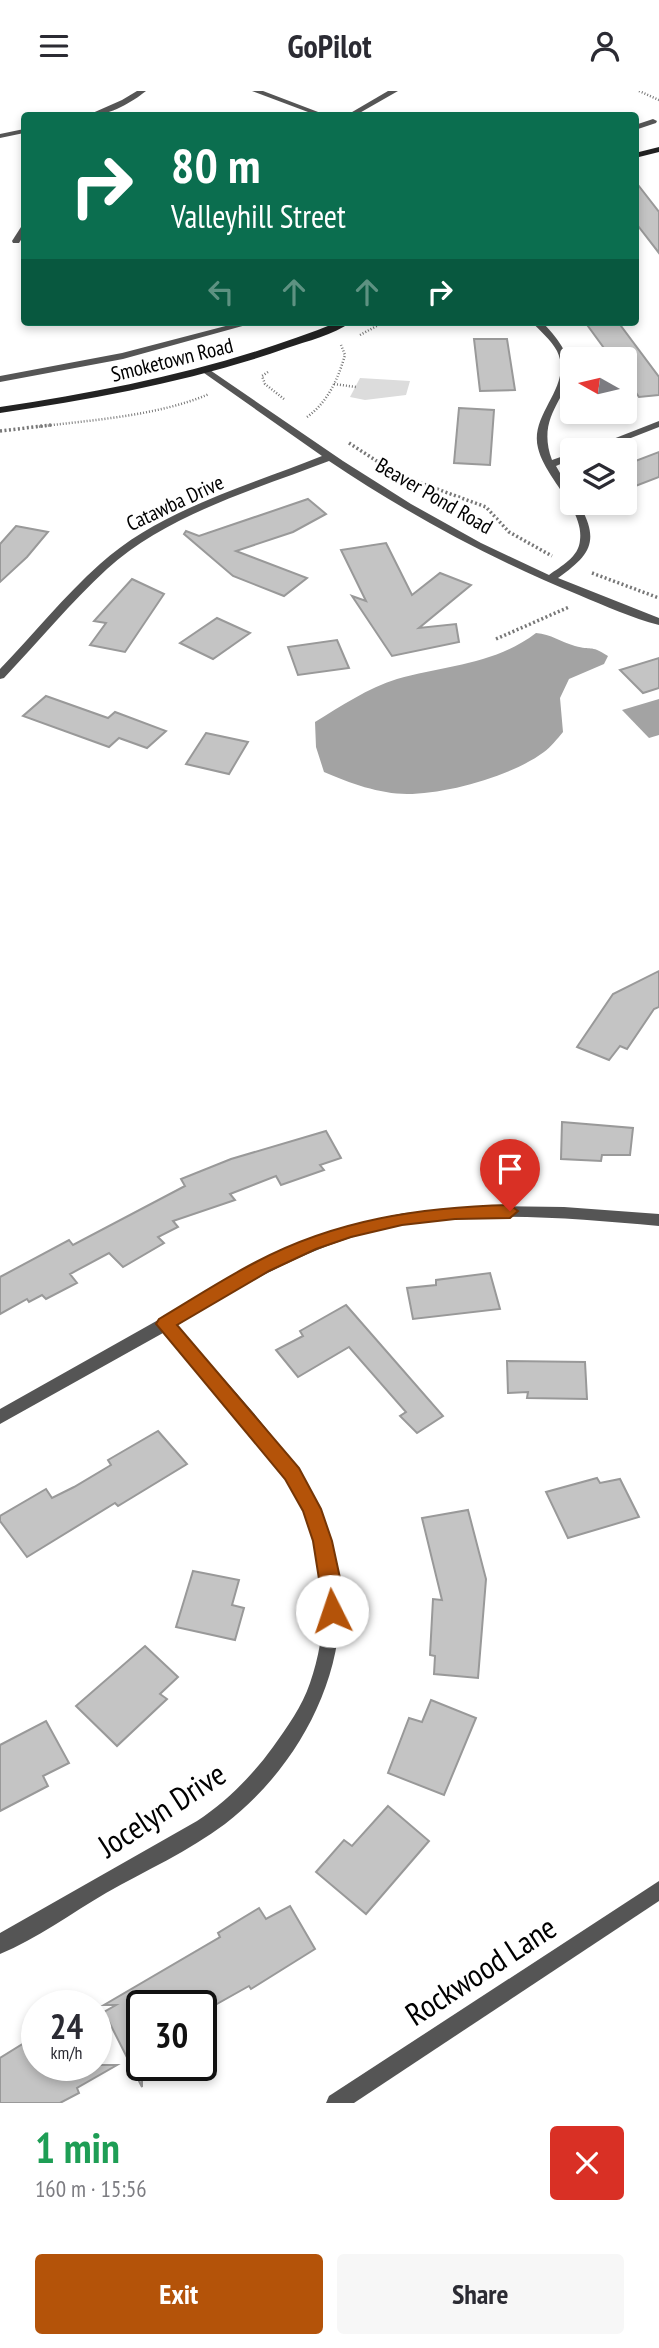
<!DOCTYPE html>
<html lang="en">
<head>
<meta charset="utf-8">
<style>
	body { margin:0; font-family:"PT Sans Narrow",sans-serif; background:#f7f7f7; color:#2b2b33; height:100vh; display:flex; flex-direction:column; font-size:26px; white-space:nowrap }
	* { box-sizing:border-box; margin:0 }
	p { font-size:23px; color:#7c7c81 }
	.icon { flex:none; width:38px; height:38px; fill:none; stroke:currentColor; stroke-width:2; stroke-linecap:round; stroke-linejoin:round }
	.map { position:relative; height:2012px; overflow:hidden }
	.sheet { display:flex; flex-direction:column; background:#fff; flex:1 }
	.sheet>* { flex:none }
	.top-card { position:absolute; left:21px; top:21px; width:618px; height:214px; border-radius:7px; box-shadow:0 4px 10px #0003; background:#0b6e4f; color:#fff; overflow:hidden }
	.needle { width:46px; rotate:278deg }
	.fabs { position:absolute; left:560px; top:256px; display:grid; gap:14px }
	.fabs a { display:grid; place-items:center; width:77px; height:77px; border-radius:7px; background:#fff; box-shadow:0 4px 10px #0003; font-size:35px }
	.speed { position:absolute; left:21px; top:1899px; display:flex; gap:14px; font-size:35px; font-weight:700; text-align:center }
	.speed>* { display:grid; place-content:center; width:91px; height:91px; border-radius:50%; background:#fff; box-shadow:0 4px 10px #0003; line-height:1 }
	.speed small { font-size:18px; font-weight:400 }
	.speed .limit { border:4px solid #111; border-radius:10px; background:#fff; color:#111 }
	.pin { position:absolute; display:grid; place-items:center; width:60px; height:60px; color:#fff; margin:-72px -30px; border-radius:50% 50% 50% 0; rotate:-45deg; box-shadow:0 0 7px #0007 }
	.pin .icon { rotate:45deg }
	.me { position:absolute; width:77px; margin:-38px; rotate:356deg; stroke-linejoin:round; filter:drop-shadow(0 0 5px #0008) }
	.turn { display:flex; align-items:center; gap:24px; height:147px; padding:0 35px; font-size:32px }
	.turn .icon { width:91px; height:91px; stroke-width:2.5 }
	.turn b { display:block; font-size:49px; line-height:60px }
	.lanes { display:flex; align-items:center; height:66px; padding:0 35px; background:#0003; justify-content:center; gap:35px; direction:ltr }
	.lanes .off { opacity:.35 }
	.round { display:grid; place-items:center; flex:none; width:74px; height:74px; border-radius:7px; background:#f7f7f7 }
	.overview { display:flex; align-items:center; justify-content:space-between; height:119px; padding:0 35px }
	h1 { font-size:42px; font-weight:700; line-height:52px; color:#1e9e55 }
	.button { display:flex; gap:14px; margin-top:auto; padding:14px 35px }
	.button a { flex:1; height:80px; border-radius:7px; background:#b45309; color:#fff; font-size:28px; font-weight:700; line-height:80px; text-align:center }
	.button a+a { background:#f7f7f7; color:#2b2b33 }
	header { display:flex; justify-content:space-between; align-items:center; height:91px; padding:0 35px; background:#fff; font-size:32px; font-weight:700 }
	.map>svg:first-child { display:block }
</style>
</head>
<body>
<header><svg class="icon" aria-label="menu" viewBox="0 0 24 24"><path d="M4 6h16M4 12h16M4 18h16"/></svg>GoPilot<svg class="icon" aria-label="person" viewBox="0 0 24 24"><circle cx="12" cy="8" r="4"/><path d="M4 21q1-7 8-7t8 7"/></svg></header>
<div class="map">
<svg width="659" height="2012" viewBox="0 0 659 2012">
	<rect width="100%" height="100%" fill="#fff"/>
	<!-- green -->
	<path fill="#dcdcdc" d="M 360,287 L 410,290 L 406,304 L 365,309 L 350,306 Z"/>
	<!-- water -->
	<g fill="#a3a3a3">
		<path d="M 536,542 C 551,543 561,551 575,555 C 592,560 589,553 608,565 L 604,573 L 569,588 L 560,607 L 563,641 C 557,648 551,656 544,661 C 512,685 447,703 407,703 C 380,703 349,692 324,681 L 316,656 L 315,631 C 341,615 368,597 397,588 C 446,574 494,574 536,542 Z"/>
		<path d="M 659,608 L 659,644 L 649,647 L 622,619 Z"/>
	</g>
	<!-- building -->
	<g fill="#c4c4c4" stroke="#999" stroke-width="2">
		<path d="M 635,90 L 659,121 L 659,162 L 635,131 Z"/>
		<path d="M 585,231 L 618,231 L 659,286 L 659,304 L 639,306 L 625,286 L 625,268 L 612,268 Z"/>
		<path d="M 474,248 L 507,248 L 515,299 L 480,300 Z"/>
		<path d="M 459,317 L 494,319 L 490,374 L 454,372 Z"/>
		<path d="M 659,361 L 659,386 L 625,399 L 625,374 Z"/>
		<path d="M 308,408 L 326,423 L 293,441 L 236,460 L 307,487 L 284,505 L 233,485 L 184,443 L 186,440 L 199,445 Z"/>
		<path d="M 16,435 L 48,441 L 27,466 L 0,491 L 0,453 Z"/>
		<path d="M 386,452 L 412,504 L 440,482 L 471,494 L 419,537 L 456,533 L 459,551 L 392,565 L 352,505 L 366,510 L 341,459 Z"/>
		<path d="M 132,488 L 164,503 L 125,561 L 90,554 L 106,532 L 94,530 Z"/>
		<path d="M 217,527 L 250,542 L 213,568 L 180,552 Z"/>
		<path d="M 337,549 L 349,577 L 298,584 L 288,556 Z"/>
		<path d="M 659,567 L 659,597 L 643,602 L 620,579 Z"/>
		<path d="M 46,605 L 108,627 L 115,621 L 166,640 L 147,657 L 119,647 L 109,656 L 23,625 Z"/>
		<path d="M 206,642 L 248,651 L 229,683 L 186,673 Z"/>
		<path d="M 659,880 L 659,916 L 654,918 L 627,958 L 620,955 L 609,969 L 577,956 L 613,903 Z"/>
		<path d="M 562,1031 L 633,1037 L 630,1064 L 602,1064 L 601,1070 L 561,1068 Z"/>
		<path d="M 326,1040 L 341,1067 L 320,1074 L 324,1079 L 281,1094 L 276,1085 L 230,1103 L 235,1109 L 173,1130 L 178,1136 L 158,1146 L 164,1152 L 123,1176 L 109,1162 L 70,1183 L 77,1192 L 46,1208 L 42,1204 L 29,1211 L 27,1208 L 0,1223 L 0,1186 L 69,1149 L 73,1154 L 185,1095 L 181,1088 L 231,1068 Z"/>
		<path d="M 490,1182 L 500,1218 L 413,1228 L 407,1197 L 436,1194 L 436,1189 Z"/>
		<path d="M 346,1214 L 443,1325 L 417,1342 L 400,1325 L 406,1321 L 349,1256 L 298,1286 L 276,1259 L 303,1245 L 300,1240 Z"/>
		<path d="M 507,1270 L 585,1271 L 587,1308 L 527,1307 L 528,1301 L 508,1302 Z"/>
		<path d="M 158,1340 L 187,1373 L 118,1415 L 115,1412 L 27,1466 L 0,1430 L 0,1425 L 46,1398 L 52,1407 L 74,1396 L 111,1374 L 108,1369 Z"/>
		<path d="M 597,1387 L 600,1392 L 620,1388 L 639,1426 L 568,1447 L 546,1401 Z"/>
		<path d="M 468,1419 L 486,1488 L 478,1587 L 434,1583 L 435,1565 L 430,1564 L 433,1508 L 442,1509 L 422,1427 Z"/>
		<path d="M 193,1480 L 239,1489 L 232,1514 L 244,1517 L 235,1549 L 176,1536 Z"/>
		<path d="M 145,1555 L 178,1586 L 160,1603 L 167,1608 L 117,1655 L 76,1615 Z"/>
		<path d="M 431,1609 L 476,1627 L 444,1704 L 388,1682 L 409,1627 L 422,1631 Z"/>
		<path d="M 46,1630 L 69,1672 L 43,1685 L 48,1695 L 0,1720 L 0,1654 Z"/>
		<path d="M 388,1715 L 429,1750 L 366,1823 L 316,1781 L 344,1749 L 352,1755 Z"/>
		<path d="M 290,1815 L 315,1858 L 251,1898 L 249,1895 L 215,1914 L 142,1914 L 142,1996 L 104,1921 L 116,1914 L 104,1914 L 220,1846 L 218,1842 L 259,1817 L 266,1828 Z"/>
		<path d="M 37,1944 L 37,1974 L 117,1974 L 77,1997 L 79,2002 L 60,2012 L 0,2012 L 0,1967 Z"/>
	</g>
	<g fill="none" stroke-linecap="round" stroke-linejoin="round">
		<!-- path-far1 -->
		<g stroke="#777" stroke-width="2.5" stroke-dasharray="1 2" stroke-linecap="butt">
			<path d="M 639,0 L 659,9"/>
			<path d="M 360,244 L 384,231"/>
			<path d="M 268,281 L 262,285 L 265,293 L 284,308"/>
			<path d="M 334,293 L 356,296"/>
			<path d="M 307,326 C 328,311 338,288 345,264 L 341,254"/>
			<path d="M 36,336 C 91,329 158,325 209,303"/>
		</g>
		<!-- path -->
		<g stroke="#777" stroke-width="3.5" stroke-dasharray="2 2.5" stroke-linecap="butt">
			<path d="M 0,340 L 51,334"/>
			<path d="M 349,352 L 386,376"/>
			<path d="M 399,384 L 486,416 L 509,441 L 552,465"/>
			<path d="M 592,482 L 659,507"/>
			<path d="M 496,548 L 569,516"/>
		</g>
		<!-- minor -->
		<g fill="#555" fill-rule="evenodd">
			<path d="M 137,0 L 146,0 C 131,12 107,26 88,24 L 122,9 Z"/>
			<path d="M 252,0 L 263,0 L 326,24 L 316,24 Z"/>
			<path d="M 388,0 L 398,0 L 356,24 L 347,24 Z"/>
			<path d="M 653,28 L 657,30 L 656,32 L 635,39 L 635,34 Z"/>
			<path d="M 24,38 L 24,42 L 0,47 L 0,43 Z"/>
			<path d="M 21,136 L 24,136 L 24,144 L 19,152 L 13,152 L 12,150 Z"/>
			<path d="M 241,231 L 257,231 L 123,268 L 0,291 L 0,285 L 122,262 Z"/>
			<path d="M 532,231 L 542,231 C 609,298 528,305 552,369 L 572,362 L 572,368 L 556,375 L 572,403 L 572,411 L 578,411 C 600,449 592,463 558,487 L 659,527 L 659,534 C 632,527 605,515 579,504 C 491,468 408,423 329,370 C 256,398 166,424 107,478 C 71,511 38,551 4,587 L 0,588 L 0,578 C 33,544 64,505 100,473 C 161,418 248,395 322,365 L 204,282 L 202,280 L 207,277 L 343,370 L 411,413 L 481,452 L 549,484 C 561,475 579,466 580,449 C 584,418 545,387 538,357 C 529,322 574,295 557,260 C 551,249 540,240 532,231 Z"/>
			<path d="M 659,330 L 659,336 L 600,359 L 585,359 Z"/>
			<path d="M 499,1115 L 564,1116 L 659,1123 L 659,1135 C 556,1126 447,1115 347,1148 C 286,1168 230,1202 176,1235 C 231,1298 296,1358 326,1438 C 368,1545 312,1666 225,1733 C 189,1760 145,1780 106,1802 C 72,1822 36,1848 0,1863 L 0,1842 L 197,1730 C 226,1711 252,1685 273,1656 C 287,1636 302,1616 310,1592 C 332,1529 326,1461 294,1402 C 261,1345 206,1292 163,1242 L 0,1333 L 0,1318 L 247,1179 L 305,1151 L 372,1129 L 404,1122 Z"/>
			<path d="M 659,1790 L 659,1810 L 354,2012 L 326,2012 L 329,2005 Z"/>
		</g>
		<!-- secondary -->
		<g fill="#222" fill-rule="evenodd">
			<path d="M 659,56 L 659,61 L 635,67 L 635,62 Z"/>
			<path d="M 338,231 L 351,231 C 334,244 307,250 287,257 C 194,290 97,307 0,322 L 0,316 C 116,299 229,275 338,231 Z"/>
		</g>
	</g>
	<!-- route -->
	<path fill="#b45309" stroke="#753606" stroke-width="2" d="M 510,1114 L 518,1120 L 510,1127 L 455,1128 L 402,1134 L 351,1146 L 316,1158 L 269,1180 L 177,1234 L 299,1377 L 321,1418 L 332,1450 L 342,1496 L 342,1520 L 339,1526 L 332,1529 L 325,1526 L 313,1450 L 303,1420 L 285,1388 L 156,1233 L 159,1228 C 191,1209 223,1188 256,1171 C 335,1129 421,1116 510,1114 Z"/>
	<g text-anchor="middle" stroke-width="6" stroke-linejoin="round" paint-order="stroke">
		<!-- far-street labels -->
		<g font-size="21" fill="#000" stroke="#fff">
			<text transform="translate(172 269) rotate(-14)" y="7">Smoketown Road</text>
			<text transform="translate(434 405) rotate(30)" y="7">Beaver Pond Road</text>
			<text transform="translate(175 412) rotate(-25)" y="7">Catawba Drive</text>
		</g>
		<!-- near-street labels -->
		<g font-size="32" fill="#000" stroke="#fff">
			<text transform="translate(162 1719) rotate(-33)" y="11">Jocelyn Drive</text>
			<text transform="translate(481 1880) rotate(-33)" y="11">Rockwood Lane</text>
		</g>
	</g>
</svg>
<div class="fabs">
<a><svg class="needle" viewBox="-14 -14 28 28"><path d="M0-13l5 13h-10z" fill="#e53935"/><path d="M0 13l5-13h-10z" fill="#7c7c81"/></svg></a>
<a><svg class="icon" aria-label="layers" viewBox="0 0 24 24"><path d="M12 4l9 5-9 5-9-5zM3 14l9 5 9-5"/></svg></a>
</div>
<div class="speed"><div>24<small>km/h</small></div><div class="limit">30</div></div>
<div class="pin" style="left:510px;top:1120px;background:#d93025"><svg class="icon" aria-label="arrive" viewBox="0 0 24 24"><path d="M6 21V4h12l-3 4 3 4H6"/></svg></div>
<svg class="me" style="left:332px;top:1520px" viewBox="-20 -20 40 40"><circle r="19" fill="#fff"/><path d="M0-13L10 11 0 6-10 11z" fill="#b45309"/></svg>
<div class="top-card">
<div class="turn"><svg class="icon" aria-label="right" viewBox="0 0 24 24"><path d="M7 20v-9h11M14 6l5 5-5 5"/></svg><div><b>80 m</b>Valleyhill Street</div></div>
<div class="lanes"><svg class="icon off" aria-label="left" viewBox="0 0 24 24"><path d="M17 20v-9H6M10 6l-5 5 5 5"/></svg><svg class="icon off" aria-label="ahead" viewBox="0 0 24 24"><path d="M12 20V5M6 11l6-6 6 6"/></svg><svg class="icon off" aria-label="ahead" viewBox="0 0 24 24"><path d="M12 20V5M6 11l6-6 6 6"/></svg><svg class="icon" aria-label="right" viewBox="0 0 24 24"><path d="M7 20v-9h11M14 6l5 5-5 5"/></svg></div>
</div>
</div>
<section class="sheet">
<div class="overview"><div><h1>1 min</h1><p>160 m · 15:56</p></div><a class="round" style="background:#d93025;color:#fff"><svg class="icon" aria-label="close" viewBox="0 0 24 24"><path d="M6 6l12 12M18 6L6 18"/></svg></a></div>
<div class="button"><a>Exit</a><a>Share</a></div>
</section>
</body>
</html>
